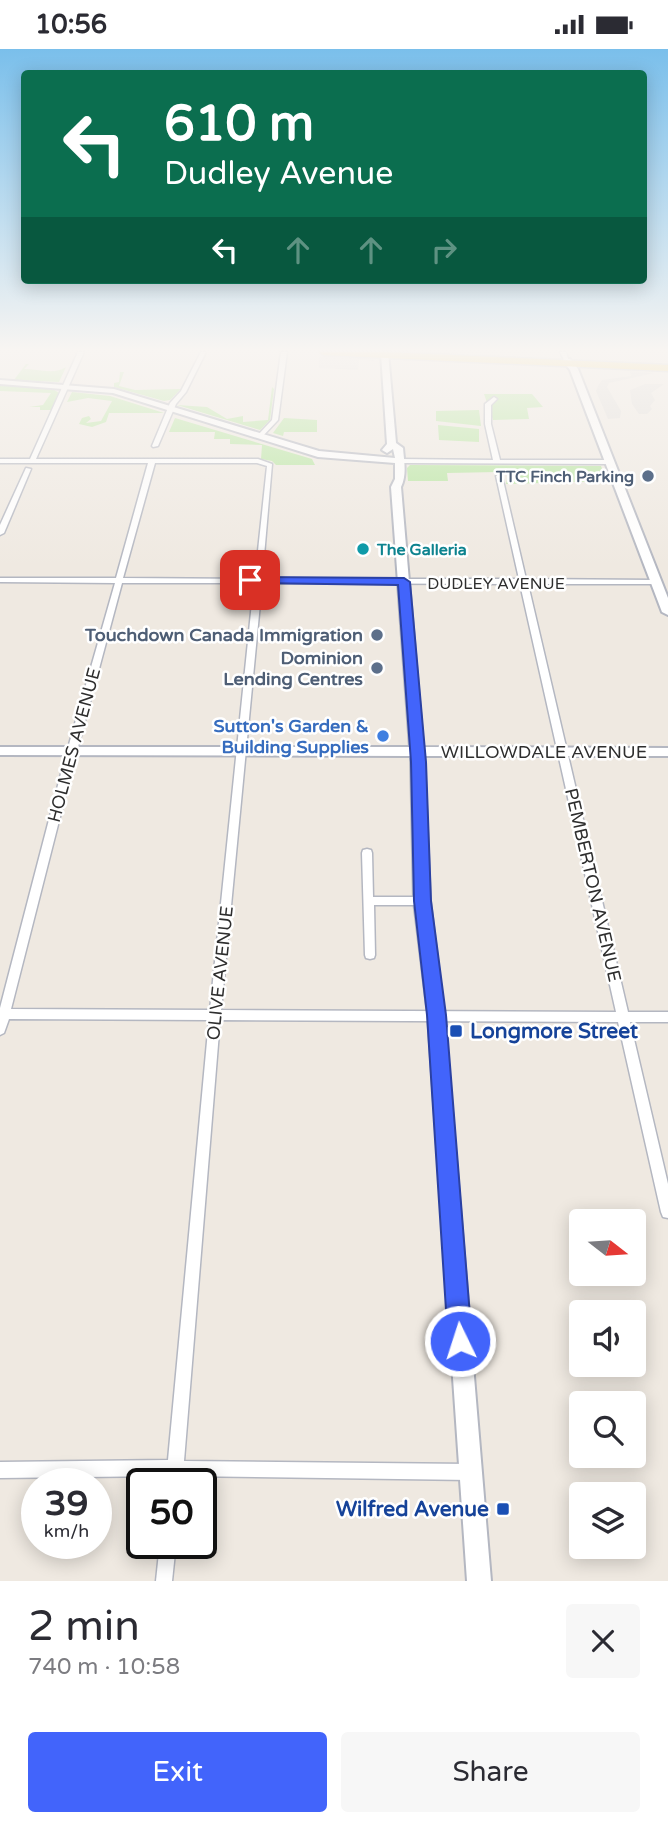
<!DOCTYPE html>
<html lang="en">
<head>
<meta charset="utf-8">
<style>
	body { margin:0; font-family:"Varela Round",sans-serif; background:#f7f7f7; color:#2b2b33; height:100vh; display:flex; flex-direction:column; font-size:26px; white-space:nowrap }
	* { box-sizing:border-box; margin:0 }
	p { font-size:23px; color:#7c7c81 }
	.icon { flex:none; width:38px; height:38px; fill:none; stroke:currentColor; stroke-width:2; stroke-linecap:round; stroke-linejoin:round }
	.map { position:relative; height:1532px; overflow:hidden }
	.panel { display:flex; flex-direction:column; background:#fff; flex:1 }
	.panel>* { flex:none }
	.banner { position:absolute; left:21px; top:21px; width:626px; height:214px; border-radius:7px; box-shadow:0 4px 18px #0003; background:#0b6e4f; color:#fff; overflow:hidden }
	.needle { width:46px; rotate:107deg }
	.controls { position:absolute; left:569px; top:1160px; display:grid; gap:14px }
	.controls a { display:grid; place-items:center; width:77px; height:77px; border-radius:7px; background:#fff; box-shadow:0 4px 18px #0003; font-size:35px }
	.speed { position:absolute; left:21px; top:1419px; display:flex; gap:14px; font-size:35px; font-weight:700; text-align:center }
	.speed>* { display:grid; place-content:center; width:91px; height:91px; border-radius:50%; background:#fff; box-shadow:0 4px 18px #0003; line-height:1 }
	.speed small { font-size:18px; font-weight:400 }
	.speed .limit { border:4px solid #111; border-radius:10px; background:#fff; color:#111 }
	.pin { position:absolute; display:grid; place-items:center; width:60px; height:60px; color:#fff; margin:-30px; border-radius:14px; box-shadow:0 4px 10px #0006 }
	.me { position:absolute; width:77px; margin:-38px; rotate:356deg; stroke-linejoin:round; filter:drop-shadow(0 0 5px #0008) }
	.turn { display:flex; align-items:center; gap:24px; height:147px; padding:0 28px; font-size:32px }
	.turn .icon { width:91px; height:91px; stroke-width:2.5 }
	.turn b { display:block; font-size:49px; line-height:60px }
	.lanes { display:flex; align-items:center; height:66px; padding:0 28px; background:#0003; justify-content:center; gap:35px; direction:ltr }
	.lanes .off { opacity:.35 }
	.round { display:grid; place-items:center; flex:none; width:74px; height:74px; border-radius:7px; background:#f7f7f7 }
	.summary { display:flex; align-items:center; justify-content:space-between; height:119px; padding:0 28px }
	h1 { font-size:42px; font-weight:600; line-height:52px }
	.cta { display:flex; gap:14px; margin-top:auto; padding:14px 28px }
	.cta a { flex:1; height:80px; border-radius:7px; background:#4264fb; color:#fff; font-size:28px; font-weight:600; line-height:80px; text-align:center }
	.cta a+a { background:#f7f7f7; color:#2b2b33 }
	.status { display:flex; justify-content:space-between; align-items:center; height:49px; padding:0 35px; background:#fff; direction:ltr }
	.status svg { height:19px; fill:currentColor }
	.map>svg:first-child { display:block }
</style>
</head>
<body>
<div class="status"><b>10:56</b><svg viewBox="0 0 49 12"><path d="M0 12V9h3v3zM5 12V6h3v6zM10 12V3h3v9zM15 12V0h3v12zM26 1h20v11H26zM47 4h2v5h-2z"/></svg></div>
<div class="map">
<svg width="668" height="1532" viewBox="0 0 668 1532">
	<rect width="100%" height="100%" fill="#efe9e1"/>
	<!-- green -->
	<g fill="#b6e59e">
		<path d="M 26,315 L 29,315 L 24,320 C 37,320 55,326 66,318 L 59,333 L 14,331 Z"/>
		<path d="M 120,323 L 124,323 L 119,337 L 135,341 L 181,340 L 170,351 L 164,352 L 114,338 L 114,334 L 119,333 Z"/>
		<path d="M 0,336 L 53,340 L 59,344 L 51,361 L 40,361 L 40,358 L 29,358 L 43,356 L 51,344 L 0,342 Z"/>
		<path d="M 272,338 L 274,340 L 270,371 L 260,381 L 177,356 L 207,358 L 227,370 L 243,367 L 243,373 L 268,371 Z"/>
		<path d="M 72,343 L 110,347 L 164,364 L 109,364 L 106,373 L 92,378 L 79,375 L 82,369 L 89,367 L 91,370 L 86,374 L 101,372 L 112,352 L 88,349 L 67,353 Z"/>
		<path d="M 484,345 L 532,345 L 543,358 L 527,359 L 529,370 L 493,371 Z"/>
		<path d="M 479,361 L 481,377 L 436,372 L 436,362 Z"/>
		<path d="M 175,369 L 312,410 L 315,416 L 276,416 L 272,412 L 261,410 L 262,396 L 230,395 L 230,390 L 214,390 L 215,383 L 169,383 Z"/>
		<path d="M 284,369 L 317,371 L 317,383 L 284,383 L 283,387 L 273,384 Z"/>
		<path d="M 438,376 L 479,380 L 479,393 L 439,391 Z"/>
		<path d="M 410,416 L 601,417 L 607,432 L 506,435 L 508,426 L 498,423 L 447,424 L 448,432 L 408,432 L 407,419 Z"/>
	</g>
	<!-- plaza -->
	<g fill="#dfdcd8">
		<path d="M 319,307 L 372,309 L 375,312 L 359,311 L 358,321 L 319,319 Z"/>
		<path d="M 630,322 L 654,324 L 609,334 L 607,338 L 621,362 L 620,369 L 608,370 L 596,342 L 598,337 L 602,331 L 631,327 Z"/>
		<path d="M 645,335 L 664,335 L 651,344 L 655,351 L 650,357 L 652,360 L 647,365 L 639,365 L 632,355 L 630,341 Z"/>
	</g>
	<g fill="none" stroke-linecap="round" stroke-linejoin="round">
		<defs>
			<g id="street">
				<path d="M 78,303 L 84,303 L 36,410 L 258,410 L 272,415 L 262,530 L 519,530 L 496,427 L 499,425 L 502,427 L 526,530 L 656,531 L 660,533 L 656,535 L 528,535 L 628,963 L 668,963 L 668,973 L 630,973 L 668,1135 L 668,1169 L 663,1168 L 661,1163 L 618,973 L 220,971 L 184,1412 L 470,1415 L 476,1417 L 478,1423 L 476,1429 L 470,1431 L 183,1427 L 182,1435 L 166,1435 L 167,1427 L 0,1429 L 0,1413 L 168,1411 L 209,971 L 9,970 L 4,984 L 0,986 L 0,959 L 64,713 L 115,534 L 0,533 L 0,529 L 116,529 L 148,414 L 0,414 L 0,410 L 30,410 ZM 155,414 L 257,414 L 267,417 L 255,530 L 123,529 ZM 122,534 L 254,534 L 210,961 L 11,960 L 74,713 ZM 262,534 L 520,535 L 616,963 L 221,961 Z"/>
				<path d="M 201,303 L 206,303 L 186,343 L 176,355 L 158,397 L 153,398 L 152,397 L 170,354 L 181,342 Z"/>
				<path d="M 281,303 L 287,303 L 278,371 L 261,389 L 257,389 L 257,387 L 272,371 Z"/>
				<path d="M 560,303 L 566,303 L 569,313 L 565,313 Z"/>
				<path d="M 494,348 L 497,350 L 491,356 L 491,375 L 500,411 L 610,411 L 613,413 L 610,415 L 399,414 L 396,412 L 399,410 L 493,411 L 485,375 L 485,355 Z"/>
				<path d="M 26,419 L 31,420 L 4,484 L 0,486 L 0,476 Z"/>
				<path d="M 367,800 L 371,801 L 372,804 L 373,848 L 422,848 L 426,849 L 427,852 L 426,855 L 422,856 L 374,856 L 375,906 L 374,909 L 370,910 L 366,909 L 365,906 L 362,804 L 363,801 Z"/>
				<path d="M 160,1494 L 176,1494 L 172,1532 L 156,1532 Z"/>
			</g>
			<g id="secondary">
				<path d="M 388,303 L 396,394 L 403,399 C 404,412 407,426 401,438 L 423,698 L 668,699 L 668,707 L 424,707 L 430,852 L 444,966 L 491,1532 L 467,1532 L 428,966 L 414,852 L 411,707 L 0,706 L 0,698 L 410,698 L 391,438 L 395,430 L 395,414 L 318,408 L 113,344 L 0,335 L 0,331 L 114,340 L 319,402 L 395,409 L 393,400 L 387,404 L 382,401 L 387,395 L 381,304 Z"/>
				<path d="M 564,310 L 570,310 L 578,320 L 668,549 L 668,566 L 662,563 L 570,321 L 563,312 Z"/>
			</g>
			<path id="primary" d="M 319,303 L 387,303 L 668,316 L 668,322 L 323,306 Z"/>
		</defs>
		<!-- street casing -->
		<use href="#street" stroke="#b4b7c1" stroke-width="3"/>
		<!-- secondary casing -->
		<use href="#secondary" stroke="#b4b7c1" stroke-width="4"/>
		<!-- primary casing -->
		<use href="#primary" stroke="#c9c9c9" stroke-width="3"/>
		<!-- street -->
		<use href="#street" fill="#fff" fill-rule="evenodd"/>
		<!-- secondary -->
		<use href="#secondary" fill="#fff" fill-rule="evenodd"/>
		<!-- primary -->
		<use href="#primary" fill="#f2d163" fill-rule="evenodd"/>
	</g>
	<!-- sky -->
	<linearGradient id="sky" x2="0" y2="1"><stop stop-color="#7abfeb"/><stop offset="0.58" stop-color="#f8f5f2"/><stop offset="1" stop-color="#f8f5f2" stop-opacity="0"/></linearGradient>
	<rect width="668" height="518" fill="url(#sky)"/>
	<!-- route -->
	<path fill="#4264fb" stroke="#2b41a3" stroke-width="2" d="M 250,528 L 404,529 L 410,533 L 426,713 L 431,852 L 446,966 L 472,1292 L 469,1300 L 460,1303 L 452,1300 L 448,1292 L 427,966 L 414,852 L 411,713 L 398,536 L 246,534 L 244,531 Z"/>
	<!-- markers -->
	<g fill="#5c6f8a" stroke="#fff" stroke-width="2.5">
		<circle cx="648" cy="427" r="7"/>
		<circle cx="377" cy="586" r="7"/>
		<circle cx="377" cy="619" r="7"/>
	</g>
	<circle fill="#0f9aa8" stroke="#fff" stroke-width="2.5" cx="363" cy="500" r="7"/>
	<circle fill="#3f7fe0" stroke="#fff" stroke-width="2.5" cx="383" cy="687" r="7"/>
	<g fill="#1a4fb4" stroke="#fff" stroke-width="2.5">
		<rect x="449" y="975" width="14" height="14" rx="3.5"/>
		<rect x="496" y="1453" width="14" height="14" rx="3.5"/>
	</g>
	<g text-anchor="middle" stroke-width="5" stroke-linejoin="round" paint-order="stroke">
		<!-- far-service labels -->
		<g font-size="16" font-weight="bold" fill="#4e5e75" stroke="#fff" text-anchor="end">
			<text x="634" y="433">TTC Finch Parking</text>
		</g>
		<!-- far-culture labels -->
		<g font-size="16" font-weight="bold" fill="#0d838f" stroke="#fff" text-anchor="start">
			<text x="377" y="506">The Galleria</text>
		</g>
		<!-- far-street labels -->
		<g font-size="16" fill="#2e2e2e" stroke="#fff">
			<text x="496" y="540">DUDLEY AVENUE</text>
		</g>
		<!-- service labels -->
		<g font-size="18" font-weight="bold" fill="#4e5e75" stroke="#fff" text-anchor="end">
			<text x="363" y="592">Touchdown Canada Immigration</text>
			<text x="363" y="615">Dominion<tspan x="363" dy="21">Lending Centres</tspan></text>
		</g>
		<!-- shop labels -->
		<g font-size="18" font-weight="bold" fill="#366cbe" stroke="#fff" text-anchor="end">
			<text x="369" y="683">Sutton's Garden &amp;<tspan x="369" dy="21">Building Supplies</tspan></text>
		</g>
		<!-- street labels -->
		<g font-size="18" fill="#2e2e2e" stroke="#fff">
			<text transform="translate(74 696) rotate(-75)" y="6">HOLMES AVENUE</text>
			<text x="544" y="709">WILLOWDALE AVENUE</text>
			<text transform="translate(593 836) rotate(77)" y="6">PEMBERTON AVENUE</text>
			<text transform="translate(220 924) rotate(-84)" y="6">OLIVE AVENUE</text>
		</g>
		<!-- near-transit labels -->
		<g font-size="21" font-weight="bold" fill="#164399" stroke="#fff" text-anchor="start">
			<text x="470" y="989">Longmore Street</text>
			<text x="489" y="1467" text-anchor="end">Wilfred Avenue</text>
		</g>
	</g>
</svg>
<div class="controls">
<a><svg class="needle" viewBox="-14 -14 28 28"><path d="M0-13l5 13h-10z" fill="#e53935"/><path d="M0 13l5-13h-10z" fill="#7c7c81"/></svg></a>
<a><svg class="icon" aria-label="sound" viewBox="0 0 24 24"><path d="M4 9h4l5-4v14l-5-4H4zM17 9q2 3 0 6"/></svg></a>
<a><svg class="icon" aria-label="search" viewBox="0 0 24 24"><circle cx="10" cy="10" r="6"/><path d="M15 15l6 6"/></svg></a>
<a><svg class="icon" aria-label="layers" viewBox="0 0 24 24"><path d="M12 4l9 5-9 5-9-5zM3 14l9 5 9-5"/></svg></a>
</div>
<div class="speed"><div>39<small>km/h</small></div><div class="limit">50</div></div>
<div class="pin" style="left:250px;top:531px;background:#d93025"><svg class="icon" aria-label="arrive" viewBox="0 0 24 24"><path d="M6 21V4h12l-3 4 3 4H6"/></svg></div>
<svg class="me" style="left:460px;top:1292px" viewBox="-20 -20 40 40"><circle r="17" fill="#4264fb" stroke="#fff" stroke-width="3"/><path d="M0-11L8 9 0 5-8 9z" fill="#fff"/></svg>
<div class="banner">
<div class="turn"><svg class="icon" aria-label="left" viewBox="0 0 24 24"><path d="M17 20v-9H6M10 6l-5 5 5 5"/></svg><div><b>610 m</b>Dudley Avenue</div></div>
<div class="lanes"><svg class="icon" aria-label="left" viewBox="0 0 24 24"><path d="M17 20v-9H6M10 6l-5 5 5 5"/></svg><svg class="icon off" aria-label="ahead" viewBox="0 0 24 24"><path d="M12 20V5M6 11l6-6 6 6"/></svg><svg class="icon off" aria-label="ahead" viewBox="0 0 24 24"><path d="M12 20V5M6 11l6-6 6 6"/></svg><svg class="icon off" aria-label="right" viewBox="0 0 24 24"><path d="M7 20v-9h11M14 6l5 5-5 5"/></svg></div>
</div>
</div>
<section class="panel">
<div class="summary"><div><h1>2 min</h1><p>740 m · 10:58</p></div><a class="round"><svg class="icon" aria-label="close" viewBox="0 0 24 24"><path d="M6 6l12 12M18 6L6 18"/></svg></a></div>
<div class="cta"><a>Exit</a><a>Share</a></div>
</section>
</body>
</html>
